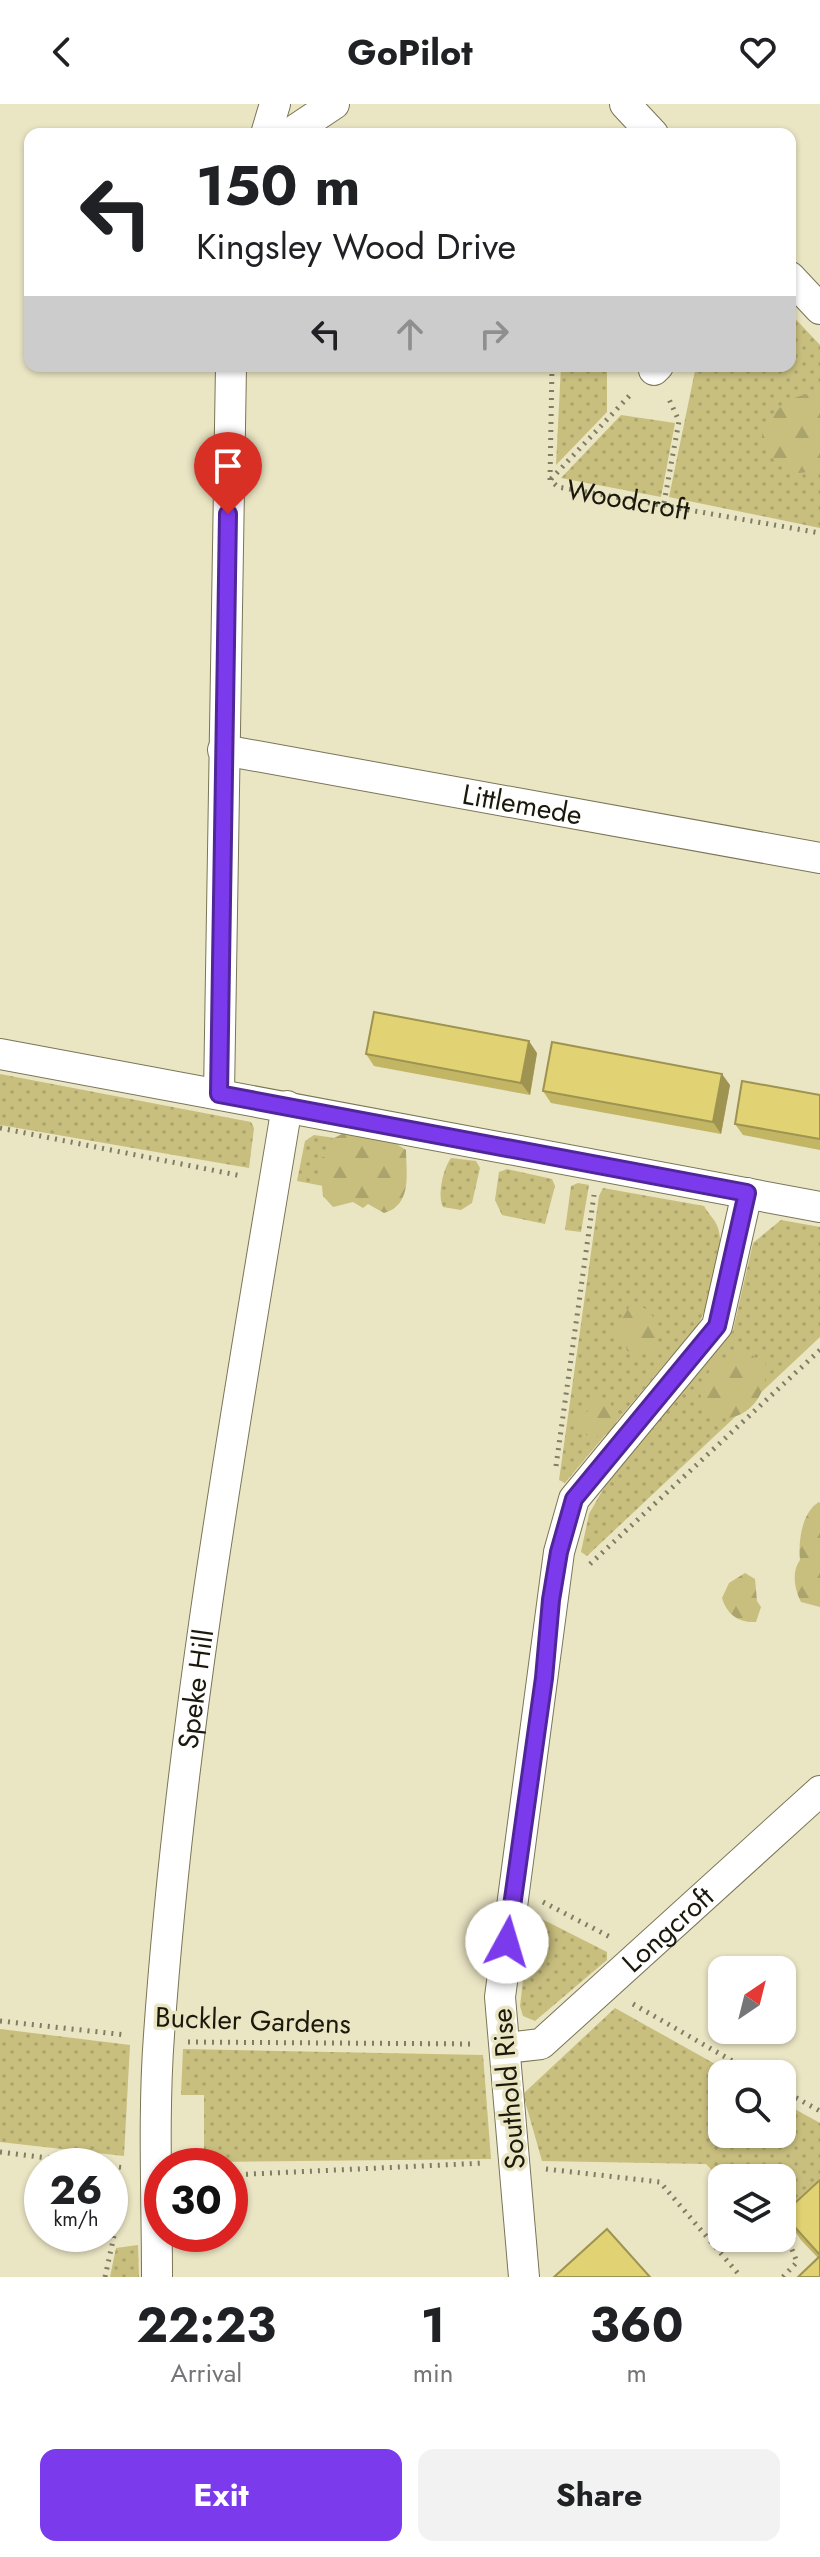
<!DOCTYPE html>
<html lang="en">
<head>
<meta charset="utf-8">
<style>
	body { margin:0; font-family:Jost,sans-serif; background:#f2f2f2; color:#202124; height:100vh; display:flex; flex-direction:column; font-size:30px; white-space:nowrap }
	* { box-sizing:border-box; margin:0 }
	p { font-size:26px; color:#757577 }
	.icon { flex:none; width:44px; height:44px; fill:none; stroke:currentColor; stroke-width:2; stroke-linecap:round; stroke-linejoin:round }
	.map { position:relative; height:2173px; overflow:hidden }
	.drawer { display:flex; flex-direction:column; background:#fff; flex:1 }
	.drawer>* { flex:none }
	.top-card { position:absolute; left:24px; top:24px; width:772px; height:244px; border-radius:16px; box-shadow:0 2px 6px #0004; background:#fff; color:#202124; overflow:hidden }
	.needle { width:52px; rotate:35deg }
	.fabs { position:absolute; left:708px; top:1852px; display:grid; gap:16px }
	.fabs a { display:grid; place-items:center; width:88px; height:88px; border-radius:16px; background:#fff; box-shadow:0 2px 6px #0004; font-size:40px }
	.speed { position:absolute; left:24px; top:2044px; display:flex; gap:16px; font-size:40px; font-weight:700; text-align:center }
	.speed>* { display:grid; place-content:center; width:104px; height:104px; border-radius:50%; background:#fff; box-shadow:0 2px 6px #0004; line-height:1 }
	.speed small { font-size:20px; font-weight:400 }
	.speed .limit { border:12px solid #d22; background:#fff; color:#111 }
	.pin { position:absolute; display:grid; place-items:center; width:68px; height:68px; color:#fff; margin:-82px -34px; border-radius:50% 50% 50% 0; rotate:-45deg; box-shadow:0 0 8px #0007 }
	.pin .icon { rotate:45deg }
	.me { position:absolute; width:88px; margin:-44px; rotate:6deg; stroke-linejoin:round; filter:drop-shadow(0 0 6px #0008) }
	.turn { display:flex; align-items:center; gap:28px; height:168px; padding:0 40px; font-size:36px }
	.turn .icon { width:104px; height:104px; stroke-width:2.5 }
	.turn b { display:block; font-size:56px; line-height:68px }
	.lanes { display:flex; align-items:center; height:76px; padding:0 40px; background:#0003; justify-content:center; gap:40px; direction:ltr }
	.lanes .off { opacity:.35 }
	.eta { display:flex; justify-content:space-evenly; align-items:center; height:136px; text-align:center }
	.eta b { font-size:48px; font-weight:700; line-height:56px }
	.primary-button { display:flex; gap:16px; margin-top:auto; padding:16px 40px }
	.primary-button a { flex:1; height:92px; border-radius:16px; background:#7c3aed; color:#fff; font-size:32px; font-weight:700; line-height:92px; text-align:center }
	.primary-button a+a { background:#f2f2f2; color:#202124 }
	header { display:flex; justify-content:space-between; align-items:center; height:104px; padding:0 40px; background:#fff; font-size:36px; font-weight:700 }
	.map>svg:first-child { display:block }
</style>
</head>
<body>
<header><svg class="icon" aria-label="back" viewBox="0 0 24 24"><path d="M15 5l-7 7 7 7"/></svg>GoPilot<svg class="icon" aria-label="heart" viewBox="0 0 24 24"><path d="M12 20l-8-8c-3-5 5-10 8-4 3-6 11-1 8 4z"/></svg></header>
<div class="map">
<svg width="820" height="2173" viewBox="0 0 820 2173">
	<defs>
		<pattern id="grass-dots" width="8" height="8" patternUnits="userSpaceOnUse" patternTransform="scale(2)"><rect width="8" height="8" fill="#c8be7e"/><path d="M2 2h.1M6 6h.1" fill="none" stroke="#aba36c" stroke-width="1.8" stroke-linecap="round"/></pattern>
		<pattern id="forest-firs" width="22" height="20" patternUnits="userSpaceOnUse" patternTransform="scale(2)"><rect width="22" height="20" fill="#c8be7e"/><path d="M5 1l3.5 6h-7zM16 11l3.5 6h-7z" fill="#aba36c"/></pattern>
	</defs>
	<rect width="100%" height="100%" fill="#eae5c3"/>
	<!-- grass -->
	<g fill="url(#grass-dots)">
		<path d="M 790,209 L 820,241 L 820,424 L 669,393 L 696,262 L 715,262 L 721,268 L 727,262 L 790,262 Z"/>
		<path d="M 561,262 L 607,262 L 607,308 L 556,361 Z"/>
		<path d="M 621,311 L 675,319 L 661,393 L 561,374 Z"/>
		<path d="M 0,970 L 251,1018 L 254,1024 L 249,1064 L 0,1021 Z"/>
		<path d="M 314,1031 L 377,1040 L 371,1091 L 297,1077 L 305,1037 Z"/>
		<path d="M 451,1054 L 476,1057 L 480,1064 L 472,1099 L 461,1106 L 443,1103 C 437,1091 443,1065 451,1054 Z"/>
		<path d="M 507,1065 L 552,1075 L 555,1082 L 545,1120 L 502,1111 L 495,1096 L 499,1068 Z"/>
		<path d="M 578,1079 L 589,1081 L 581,1128 L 565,1126 L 571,1082 Z"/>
		<path d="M 603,1084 L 704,1102 C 708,1109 716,1117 718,1124 C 726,1149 710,1197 699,1219 L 565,1379 L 559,1376 L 599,1092 Z"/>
		<path d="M 781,1116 L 820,1123 L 820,1233 L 587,1452 L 581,1448 L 589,1410 L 606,1380 L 733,1226 L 753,1139 Z"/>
		<path d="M 538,1813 L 607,1848 L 607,1856 L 535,1917 L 523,1912 L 520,1902 L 530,1817 Z"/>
		<path d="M 615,1904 L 733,1970 L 722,1970 L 722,2030 L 782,2030 L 782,1998 L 820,2019 L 820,2091 L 782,2129 L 782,2074 L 722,2074 L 722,2077 L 706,2060 L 542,2057 L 523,1990 Z"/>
		<path d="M 0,1925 L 130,1941 L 124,2052 L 0,2038 Z"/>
		<path d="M 183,1945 L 483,1951 L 491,2055 L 204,2058 L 204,1991 L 181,1991 Z"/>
		<path d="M 138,2141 L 139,2173 L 110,2173 L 116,2144 Z"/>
	</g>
	<!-- forest -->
	<g fill="url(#forest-firs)">
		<path d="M 820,286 L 820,367 L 798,369 L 771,352 L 761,337 L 764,321 L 787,296 Z"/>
		<path d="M 346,1028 L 395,1039 L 406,1046 C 406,1068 413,1101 384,1109 L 368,1100 L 363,1104 L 353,1098 L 333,1103 L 323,1092 L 319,1055 L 335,1047 L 330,1036 Z"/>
		<path d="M 641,1202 C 661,1215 661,1228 655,1251 L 648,1244 L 640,1250 L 627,1247 L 625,1239 L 616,1234 L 615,1215 L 622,1215 L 629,1203 Z"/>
		<path d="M 745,1246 L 753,1251 L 755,1259 L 765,1256 C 774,1318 699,1335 700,1283 L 715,1258 L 726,1258 Z"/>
		<path d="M 596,1296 L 611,1300 L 617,1321 L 608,1331 L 600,1328 L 596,1335 L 586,1331 L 586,1322 L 577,1322 L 577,1316 L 588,1307 L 585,1298 Z"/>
		<path d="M 819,1398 L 820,1399 L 820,1503 L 801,1498 C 795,1486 791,1468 800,1456 C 798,1437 802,1408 819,1398 Z"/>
		<path d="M 745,1469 L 755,1475 L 757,1497 L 761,1503 L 756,1518 C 739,1519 727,1511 722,1494 L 729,1479 Z"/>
	</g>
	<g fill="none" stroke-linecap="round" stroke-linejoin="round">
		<defs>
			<g id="minor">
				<path d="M 625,0 L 653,30"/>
				<path d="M 266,30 L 275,0"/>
				<path d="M 289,30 L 334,0"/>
				<path d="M 790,173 L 820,205"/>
				<path d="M 654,266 L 658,262"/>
				<path id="s2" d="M 223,646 L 820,754"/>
				<path d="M 0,950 L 820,1103"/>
				<path d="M 219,990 L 231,262"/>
				<path id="s3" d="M 506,1944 L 541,1940 L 820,1687"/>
				<path id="s4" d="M 157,2173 C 157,2093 153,2011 159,1931 C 181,1618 236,1311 287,1002"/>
				<path d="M 524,2173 L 500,1893 L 559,1448 L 574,1395 L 717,1222 L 747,1089"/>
			</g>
		</defs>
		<!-- minor casing -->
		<use href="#minor" stroke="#7a7556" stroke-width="32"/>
		<!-- path -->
		<g stroke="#807c65" stroke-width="5" stroke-dasharray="2 6" stroke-linecap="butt">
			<path id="s1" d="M 552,262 L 550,376 L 558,383 L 820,429"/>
			<path d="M 551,375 L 632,289"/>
			<path d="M 664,399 L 679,317 L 668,293"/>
			<path d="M 0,1024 L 242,1072"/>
			<path d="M 556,1362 L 594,1091"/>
			<path d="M 590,1460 L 820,1246"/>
			<path d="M 543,1798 L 612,1834"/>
			<path d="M 633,1900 L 755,1970"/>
			<path d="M 0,1917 L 126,1931"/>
			<path d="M 188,1938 L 474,1940"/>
			<path d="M 782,1986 L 820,2007"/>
			<path d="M 0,2048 L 126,2064"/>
			<path d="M 546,2065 L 660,2078 L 741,2173"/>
			<path d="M 230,2071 L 485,2059"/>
			<path d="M 105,2173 L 121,2100"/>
			<path d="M 783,2173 L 797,2158 L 789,2138 L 799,2128"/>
		</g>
		<!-- minor -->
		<use href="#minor" stroke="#fff" stroke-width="30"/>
	</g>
	<!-- wall -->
	<g fill="#c2b563">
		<path d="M 537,949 L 530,991 L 374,962 L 366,950 Z"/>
		<path d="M 730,981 L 721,1030 L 551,999 L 543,987 Z"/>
		<path d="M 820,991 L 820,1046 L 743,1031 L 735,1020 Z"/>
		<path d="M 820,2076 L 820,2173 L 818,2154 L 801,2136 L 783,2110 Z"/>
	</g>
	<!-- shaded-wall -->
	<g fill="#9e9350">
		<path d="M 529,937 L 537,949 L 530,991 L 521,979 Z"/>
		<path d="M 722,970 L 730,981 L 721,1030 L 713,1018 Z"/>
	</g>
	<!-- building -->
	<g fill="#e1d273" stroke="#9e9350" stroke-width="2">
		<path d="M 374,908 L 529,937 L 521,979 L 366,950 Z"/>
		<path d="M 552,938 L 722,970 L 713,1018 L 543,987 Z"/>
		<path d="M 742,977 L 820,991 L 820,1035 L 735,1020 Z"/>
		<path d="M 820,2076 L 820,2151 L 783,2110 Z"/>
		<path d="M 607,2125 L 650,2173 L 554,2173 Z"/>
		<path d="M 820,2152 L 820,2173 L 798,2173 Z"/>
	</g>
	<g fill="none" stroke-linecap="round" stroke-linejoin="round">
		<defs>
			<path id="route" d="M 228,410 L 219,990 L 747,1089 L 717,1222 L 574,1395 L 559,1448 L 551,1496 L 544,1574 L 507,1838"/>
		</defs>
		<!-- route casing -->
		<use href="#route" stroke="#51269a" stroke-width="20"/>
		<!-- route -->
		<use href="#route" stroke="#7c3aed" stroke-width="14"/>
	</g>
	<g text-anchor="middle" stroke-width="7" stroke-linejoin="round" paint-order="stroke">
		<!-- street labels -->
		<g font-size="28" fill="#1b190c" stroke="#eae5c3">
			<text dy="10" stroke="none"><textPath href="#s1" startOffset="196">Woodcroft</textPath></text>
			<text dy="10" stroke="none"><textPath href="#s2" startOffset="304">Littlemede</textPath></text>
			<text dy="10" stroke="none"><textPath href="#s4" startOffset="590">Speke Hill</textPath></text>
			<text dy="10" stroke="none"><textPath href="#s3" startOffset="206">Longcroft</textPath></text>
			<text transform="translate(253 1916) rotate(2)" y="10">Buckler Gardens</text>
			<text transform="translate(508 1985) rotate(-95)" y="10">Southold Rise</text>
		</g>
	</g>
</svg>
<div class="fabs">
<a><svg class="needle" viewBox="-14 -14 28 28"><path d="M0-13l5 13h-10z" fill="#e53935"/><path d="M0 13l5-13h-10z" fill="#757577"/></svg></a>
<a><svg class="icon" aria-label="search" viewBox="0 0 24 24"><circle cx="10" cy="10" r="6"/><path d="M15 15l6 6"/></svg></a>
<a><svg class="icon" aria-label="layers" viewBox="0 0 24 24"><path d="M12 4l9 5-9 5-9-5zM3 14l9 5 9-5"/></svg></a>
</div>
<div class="speed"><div>26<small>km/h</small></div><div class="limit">30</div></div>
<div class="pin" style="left:228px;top:410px;background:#d93025"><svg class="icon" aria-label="arrive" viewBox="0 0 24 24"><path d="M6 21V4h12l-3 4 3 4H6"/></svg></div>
<svg class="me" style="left:507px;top:1838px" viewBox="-20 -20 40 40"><circle r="19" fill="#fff"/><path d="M0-13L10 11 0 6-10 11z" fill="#7c3aed"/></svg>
<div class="top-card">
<div class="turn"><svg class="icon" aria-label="left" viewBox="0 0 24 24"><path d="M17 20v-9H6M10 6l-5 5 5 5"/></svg><div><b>150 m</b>Kingsley Wood Drive</div></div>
<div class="lanes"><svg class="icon" aria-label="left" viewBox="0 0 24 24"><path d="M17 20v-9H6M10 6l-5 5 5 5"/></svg><svg class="icon off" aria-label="ahead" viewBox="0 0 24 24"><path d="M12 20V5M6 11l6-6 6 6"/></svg><svg class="icon off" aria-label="right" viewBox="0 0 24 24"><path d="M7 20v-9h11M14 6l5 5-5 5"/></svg></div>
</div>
</div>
<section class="drawer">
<div class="eta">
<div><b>22:23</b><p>Arrival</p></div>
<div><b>1</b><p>min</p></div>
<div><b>360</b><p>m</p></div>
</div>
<div class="primary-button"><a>Exit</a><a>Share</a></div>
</section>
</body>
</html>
